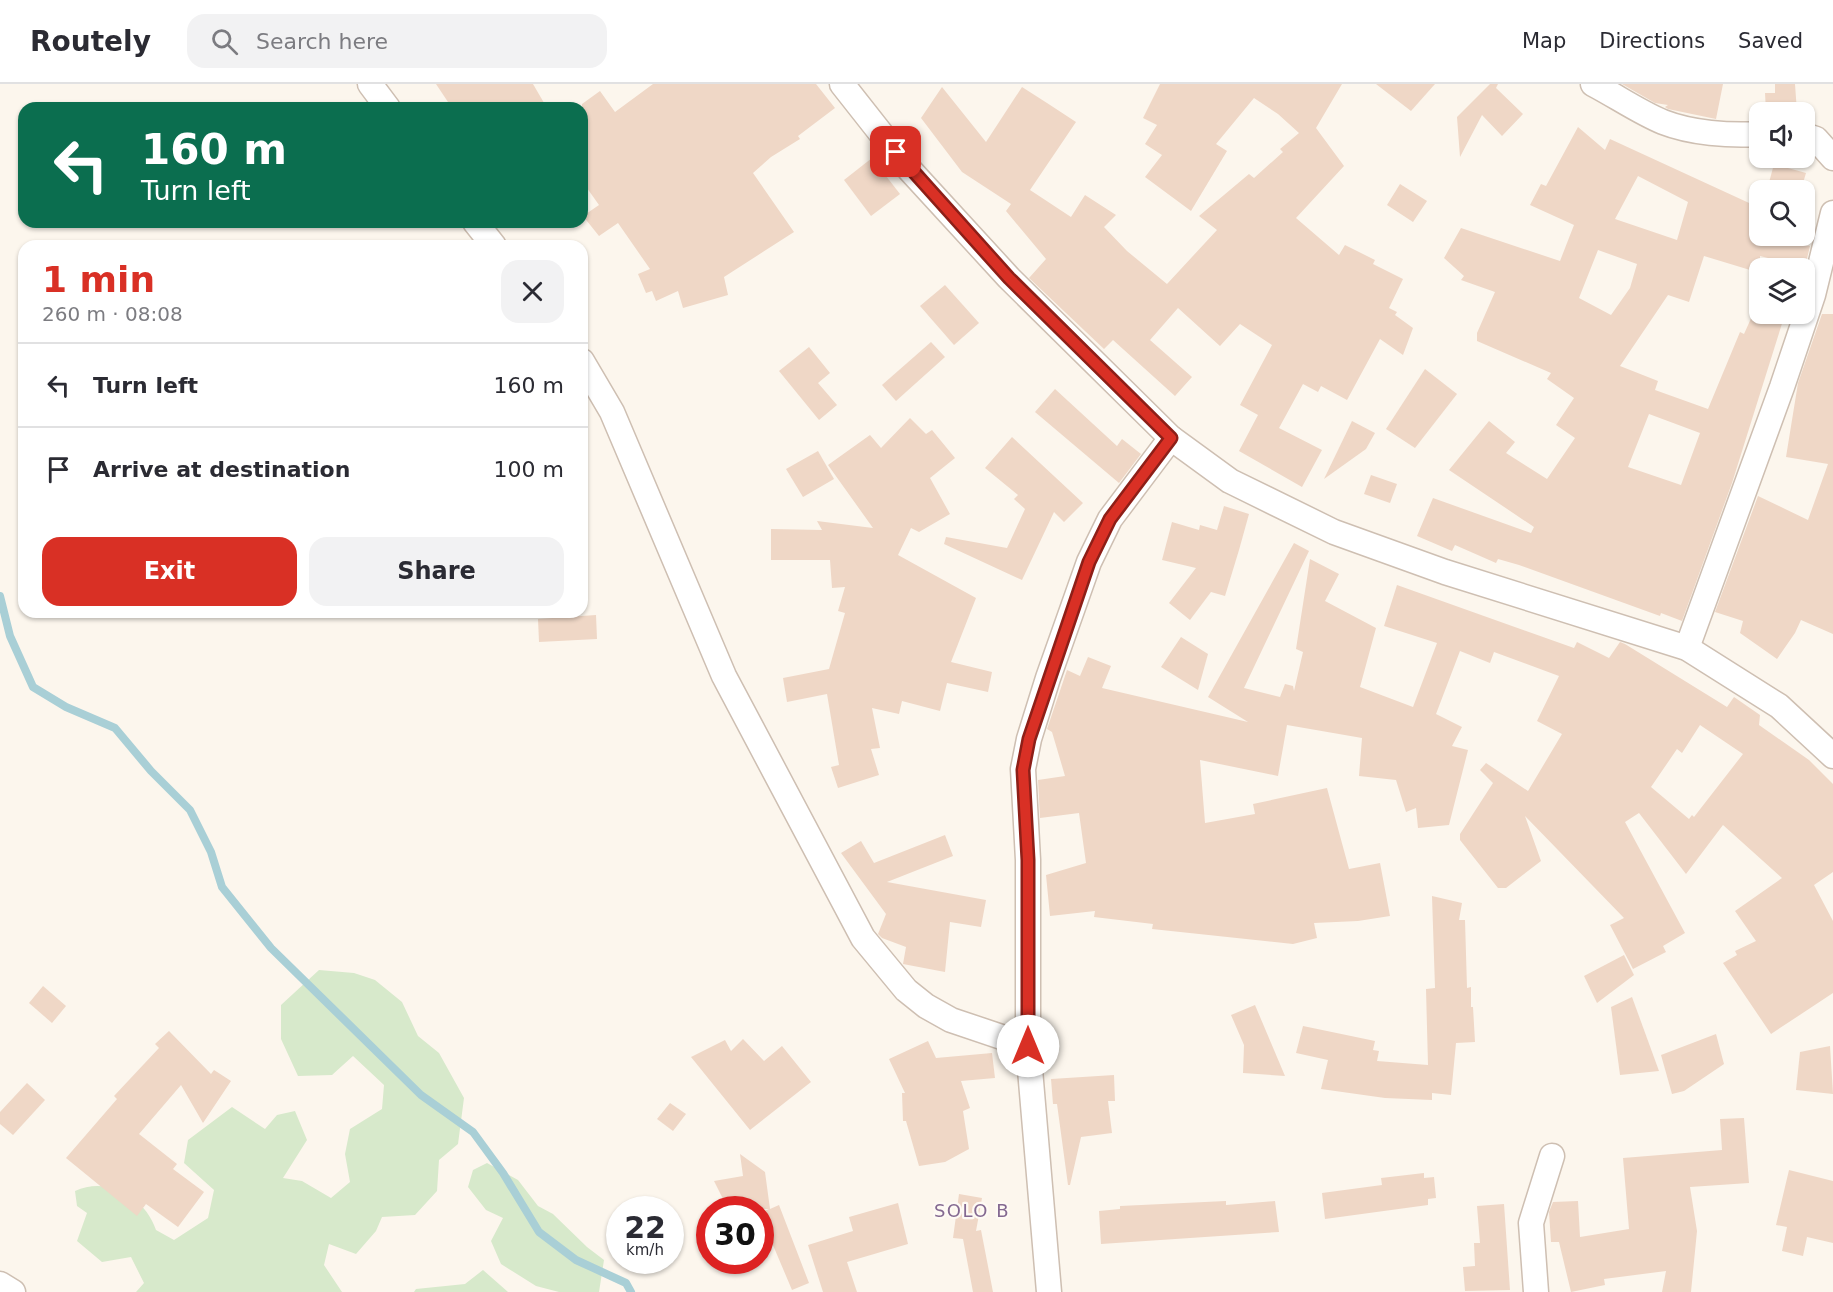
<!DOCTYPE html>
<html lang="en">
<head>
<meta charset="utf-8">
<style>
	body { margin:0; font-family:"DejaVu Sans",sans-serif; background:#f2f2f3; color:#2b2b33; height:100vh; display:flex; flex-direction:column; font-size:22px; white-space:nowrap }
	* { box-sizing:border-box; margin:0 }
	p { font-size:20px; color:#7c7c81 }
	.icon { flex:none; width:33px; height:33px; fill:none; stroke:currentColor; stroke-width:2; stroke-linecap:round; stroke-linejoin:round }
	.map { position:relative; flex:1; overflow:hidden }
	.drawer { position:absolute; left:18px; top:156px; width:570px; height:378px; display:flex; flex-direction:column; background:#fff; border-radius:18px; box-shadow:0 2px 4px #0004 }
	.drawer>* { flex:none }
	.guide { position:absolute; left:18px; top:18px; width:570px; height:126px; border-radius:18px; box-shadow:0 2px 4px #0004; background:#0b6e4f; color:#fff; overflow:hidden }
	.buttons { position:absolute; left:1749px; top:18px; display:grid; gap:12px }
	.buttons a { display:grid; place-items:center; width:66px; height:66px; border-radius:12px; background:#fff; box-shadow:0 2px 4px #0004; font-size:30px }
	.speed { position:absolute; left:606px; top:1112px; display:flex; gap:12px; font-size:30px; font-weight:700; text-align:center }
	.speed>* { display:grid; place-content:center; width:78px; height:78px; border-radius:50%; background:#fff; box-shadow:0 2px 4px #0004; line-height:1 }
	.speed small { font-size:15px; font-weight:400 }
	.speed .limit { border:9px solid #d22; background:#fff; color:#111 }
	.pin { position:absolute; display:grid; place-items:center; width:51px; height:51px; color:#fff; margin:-26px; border-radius:12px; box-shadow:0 3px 9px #0006 }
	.me { position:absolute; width:66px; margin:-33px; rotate:0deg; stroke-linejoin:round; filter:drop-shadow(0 0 4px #0008) }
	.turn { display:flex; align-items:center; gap:21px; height:126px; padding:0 24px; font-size:27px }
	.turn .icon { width:78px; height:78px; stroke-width:2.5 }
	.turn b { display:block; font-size:42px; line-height:51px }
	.round { display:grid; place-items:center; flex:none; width:63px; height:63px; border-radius:18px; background:#f2f2f3 }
	.summary { display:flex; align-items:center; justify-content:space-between; height:102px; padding:0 24px }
	h1 { font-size:36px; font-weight:700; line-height:45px; color:#d93025 }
	.action { display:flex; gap:12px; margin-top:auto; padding:12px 24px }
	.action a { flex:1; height:69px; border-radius:18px; background:#d93025; color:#fff; font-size:24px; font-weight:700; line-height:69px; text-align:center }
	.action a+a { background:#f2f2f3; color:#2b2b33 }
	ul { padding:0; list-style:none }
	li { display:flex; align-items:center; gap:18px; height:84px; padding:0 24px; border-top:2px solid #e1e1e2 }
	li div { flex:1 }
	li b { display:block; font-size:22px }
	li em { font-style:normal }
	header { display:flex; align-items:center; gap:36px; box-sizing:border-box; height:84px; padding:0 30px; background:#fff; border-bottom:2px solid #e1e1e2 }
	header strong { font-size:28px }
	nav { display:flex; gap:33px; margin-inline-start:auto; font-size:21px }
	.search { width:420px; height:54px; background:#f2f2f3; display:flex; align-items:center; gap:15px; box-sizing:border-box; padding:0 21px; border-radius:18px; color:#7c7c81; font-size:22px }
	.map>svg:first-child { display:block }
</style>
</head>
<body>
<header>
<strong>Routely</strong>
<div class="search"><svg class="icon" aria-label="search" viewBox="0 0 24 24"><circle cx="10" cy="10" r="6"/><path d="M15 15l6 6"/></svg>Search here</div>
<nav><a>Map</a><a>Directions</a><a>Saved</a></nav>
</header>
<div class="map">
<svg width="1833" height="1208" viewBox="0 0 1833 1208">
	<rect width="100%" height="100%" fill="#fcf6ed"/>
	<!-- green -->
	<g fill="#d7e9cb">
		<path d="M 319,886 L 354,889 L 375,896 L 402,918 L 418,952 L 439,969 L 464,1014 L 458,1060 L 439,1076 L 437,1107 L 415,1131 L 382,1133 L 376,1147 L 356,1170 L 329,1160 L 324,1181 L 342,1208 L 136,1208 L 144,1199 L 131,1173 L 102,1178 L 77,1157 L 87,1129 L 77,1122 L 75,1107 C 108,1092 145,1113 156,1146 L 174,1156 L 208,1134 L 214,1106 L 184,1079 L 188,1056 L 232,1023 L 265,1045 L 277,1031 L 295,1027 L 307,1056 L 283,1094 L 302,1097 L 331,1114 L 350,1098 L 345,1070 L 350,1045 L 382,1025 L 384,1001 L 353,972 L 332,991 L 298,992 L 281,955 L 281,921 Z"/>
		<path d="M 487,1079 L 518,1096 L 538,1122 L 553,1130 L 587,1163 L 604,1176 L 599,1208 L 559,1208 L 536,1202 L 501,1180 L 491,1157 L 503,1134 L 486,1126 L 468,1103 L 473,1086 Z"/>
		<path d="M 483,1186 L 508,1208 L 414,1208 L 416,1205 L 465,1200 Z"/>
	</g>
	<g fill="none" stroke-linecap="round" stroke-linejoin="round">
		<!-- stream -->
		<path stroke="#a9cfd6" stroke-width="8" d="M 0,512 L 10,552 L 33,603 L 66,623 L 115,644 L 151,687 L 190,726 L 211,768 L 222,803 L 271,864 L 421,1011 L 473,1048 L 503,1089 L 539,1148 L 576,1176 L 626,1199 L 631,1208"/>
	</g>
	<!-- building -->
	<g fill="#efd7c6" fill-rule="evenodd">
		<path d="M 436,0 L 533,0 L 547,24 L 452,24 Z"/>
		<path d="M 653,0 L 816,0 L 835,24 L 798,52 L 800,55 L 771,73 L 753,89 L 794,148 L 724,193 L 728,211 L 683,224 L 678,207 L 656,217 L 652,207 L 646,209 L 638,190 L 650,185 L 618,139 L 599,152 L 583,132 L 599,121 L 582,97 L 582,20 L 600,7 L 615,28 Z"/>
		<path d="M 1160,0 L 1342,0 L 1316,44 L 1344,82 L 1296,134 L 1339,171 L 1345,161 L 1375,176 L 1373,180 L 1403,195 L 1389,224 L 1397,228 L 1395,231 L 1413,244 L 1403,271 L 1380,255 L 1347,316 L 1321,302 L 1318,308 L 1303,300 L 1279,344 L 1322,366 L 1302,403 L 1239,367 L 1258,331 L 1240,321 L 1272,261 L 1240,240 L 1220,262 L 1178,224 L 1150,256 L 1192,293 L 1175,312 L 1113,256 L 1104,265 L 1029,194 L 1046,175 L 1006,127 L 1011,120 L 962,88 L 921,34 L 942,3 L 986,58 L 1022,3 L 1047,19 L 1076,38 L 1030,106 L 1071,133 L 1085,111 L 1116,131 L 1104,143 L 1127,167 L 1167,200 L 1217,146 L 1199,132 L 1249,90 L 1254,94 L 1283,68 L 1280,65 L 1299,49 L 1278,30 L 1254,14 L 1216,60 L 1227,67 L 1191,127 L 1145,93 L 1162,71 L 1145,60 L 1157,41 L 1143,34 Z"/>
		<path d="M 1376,0 L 1435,0 L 1411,27 Z"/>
		<path d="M 1490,0 L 1498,0 L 1496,4 L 1523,30 L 1502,52 L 1482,31 L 1460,73 L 1457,33 Z"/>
		<path d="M 1622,0 L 1723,0 L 1716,35 L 1668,25 L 1665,23 L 1668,21 L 1655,19 Z"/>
		<path d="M 1775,0 L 1795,0 L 1797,28 L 1766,28 L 1765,9 L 1775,9 Z"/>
		<path d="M 1578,43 L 1605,66 L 1610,55 L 1760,124 L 1760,152 L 1810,162 L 1805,183 L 1760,172 L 1760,189 L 1704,172 L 1689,218 L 1668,211 L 1620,282 L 1658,297 L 1655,306 L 1708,325 L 1740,248 L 1744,250 L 1753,230 L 1785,230 L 1732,399 L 1682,537 L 1661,529 L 1660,532 L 1519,481 L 1498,475 L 1496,479 L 1455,461 L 1452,467 L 1417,452 L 1433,414 L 1531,449 L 1534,443 L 1449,386 L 1489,337 L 1515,358 L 1506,369 L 1547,395 L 1575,354 L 1556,341 L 1574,314 L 1547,295 L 1551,289 L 1477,257 L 1477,249 L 1495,208 L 1461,196 L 1464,192 L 1444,174 L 1461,144 L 1560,177 L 1574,141 L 1530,121 L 1541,100 L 1546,102 ZM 1638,92 L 1688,118 L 1677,156 L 1615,135 ZM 1598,166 L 1637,180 L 1630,204 L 1611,231 L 1579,214 ZM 1649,330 L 1700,349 L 1681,401 L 1628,383 Z"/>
		<path d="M 872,74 L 900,110 L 871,132 L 844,96 Z"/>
		<path d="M 1774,80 L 1806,89 L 1801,106 L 1767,106 Z"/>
		<path d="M 1400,100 L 1427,117 L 1413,138 L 1387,121 Z"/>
		<path d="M 945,201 L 979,239 L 954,261 L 920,222 Z"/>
		<path d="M 1822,230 L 1833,230 L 1833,550 L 1801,536 L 1795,549 L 1777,575 L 1740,549 L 1743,537 L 1715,528 L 1758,412 L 1808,436 L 1828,380 L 1786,373 L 1798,299 Z"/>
		<path d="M 931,258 L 945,273 L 896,317 L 882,301 Z"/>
		<path d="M 809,263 L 830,289 L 818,299 L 837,321 L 819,336 L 779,287 Z"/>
		<path d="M 1425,285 L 1457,310 L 1415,364 L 1386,345 Z"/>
		<path d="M 1055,305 L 1117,362 L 1122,355 L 1141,370 L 1119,399 L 1035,328 Z"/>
		<path d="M 910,334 L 926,350 L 932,346 L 955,374 L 930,394 L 950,430 L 919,448 L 911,444 L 898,471 L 976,514 L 951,578 L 992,588 L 988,608 L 947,599 L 940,627 L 902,617 L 899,630 L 872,624 L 880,664 L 871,665 L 879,691 L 838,704 L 831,683 L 839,681 L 827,610 L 787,618 L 783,594 L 829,585 L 845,529 L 838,527 L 845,503 L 832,504 L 830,476 L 771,476 L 771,445 L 822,446 L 817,437 L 873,444 L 828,381 L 870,351 L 881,364 Z"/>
		<path d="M 1352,337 L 1375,349 L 1366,365 L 1324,395 Z"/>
		<path d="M 1012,353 L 1083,419 L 1064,438 L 1054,428 L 1022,496 L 944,460 L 946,453 L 1007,464 L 1025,425 L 1014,415 L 1018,411 L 985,384 Z"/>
		<path d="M 818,367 L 834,395 L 803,413 L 786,385 Z"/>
		<path d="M 1371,391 L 1397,400 L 1390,419 L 1364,410 Z"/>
		<path d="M 1224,422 L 1249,430 L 1239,466 L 1225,512 L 1211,508 L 1190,536 L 1169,519 L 1196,484 L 1162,476 L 1172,438 L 1199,446 L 1200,441 L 1217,446 Z"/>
		<path d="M 1294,459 L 1309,467 L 1244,604 L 1280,613 L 1285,600 L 1293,602 L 1294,607 L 1303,568 L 1296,565 L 1310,475 L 1339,490 L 1325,517 L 1376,544 L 1360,603 L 1413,623 L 1437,559 L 1384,542 L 1397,501 L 1574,564 L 1577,558 L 1609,574 L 1620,558 L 1625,560 L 1727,623 L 1734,613 L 1760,631 L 1759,641 L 1809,676 L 1833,700 L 1833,788 L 1814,801 L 1833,837 L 1833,909 L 1771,950 L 1723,879 L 1737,871 L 1735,867 L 1756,857 L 1735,827 L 1782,794 L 1723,741 L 1686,790 L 1639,729 L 1625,738 L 1685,849 L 1663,862 L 1666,868 L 1633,885 L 1610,841 L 1624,834 L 1525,732 L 1541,777 L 1506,804 L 1498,804 L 1460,756 L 1460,750 L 1493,699 L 1480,686 L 1486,679 L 1528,707 L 1562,650 L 1537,637 L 1559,592 L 1494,568 L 1490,579 L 1460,567 L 1436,630 L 1462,643 L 1452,662 L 1468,666 L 1449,741 L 1418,744 L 1416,724 L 1406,728 L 1396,696 L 1359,692 L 1362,654 L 1287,641 L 1278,692 L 1200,676 L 1205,739 L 1255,730 L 1253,720 L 1327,704 L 1349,785 L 1380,779 L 1390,832 L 1358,837 L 1314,839 L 1317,854 L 1293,860 L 1152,845 L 1153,840 L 1094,833 L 1095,827 L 1050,832 L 1046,791 L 1086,779 L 1079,729 L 1040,734 L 1038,696 L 1065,692 L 1052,648 L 1047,645 L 1067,586 L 1080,592 L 1088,573 L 1111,582 L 1102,604 L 1248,638 L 1208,613 ZM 1700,641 L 1743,670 L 1694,733 L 1692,731 L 1689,735 L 1651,703 L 1677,665 L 1682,669 Z"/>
		<path d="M 596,531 L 597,555 L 539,558 L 538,535 Z"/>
		<path d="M 1181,553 L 1208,570 L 1198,606 L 1161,583 Z"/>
		<path d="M 945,751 L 953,772 L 887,798 L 986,816 L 981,843 L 950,838 L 945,888 L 903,880 L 906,863 L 882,854 L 878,850 L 886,830 L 841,769 L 861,757 L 874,779 Z"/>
		<path d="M 1432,812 L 1462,819 L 1459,836 L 1465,836 L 1467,904 L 1471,903 L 1471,923 L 1473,923 L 1475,958 L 1456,959 L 1451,1011 L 1432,1009 L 1432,1016 L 1385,1014 L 1321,1005 L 1328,976 L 1296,969 L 1303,942 L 1375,957 L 1373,966 L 1379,967 L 1377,977 L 1428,981 L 1426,905 L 1435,904 Z"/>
		<path d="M 1624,871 L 1634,891 L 1597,919 L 1584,892 Z"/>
		<path d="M 43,902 L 66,922 L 52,939 L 29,919 Z"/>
		<path d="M 1632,913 L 1659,987 L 1620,991 L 1611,923 Z"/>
		<path d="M 1255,921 L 1285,992 L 1243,989 L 1244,961 L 1231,931 Z"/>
		<path d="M 169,947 L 211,990 L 214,986 L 231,997 L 203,1039 L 181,1001 L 139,1050 L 177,1080 L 173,1085 L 204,1108 L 178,1143 L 146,1120 L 137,1132 L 66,1074 L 117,1015 L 114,1012 L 159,964 L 155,960 Z"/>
		<path d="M 1716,950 L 1724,980 L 1684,1007 L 1672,1010 L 1661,971 Z"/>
		<path d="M 743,955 L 764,977 L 782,962 L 811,998 L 750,1046 L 691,973 L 725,956 L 731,967 Z"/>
		<path d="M 928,957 L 936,974 L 992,969 L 995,994 L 961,997 L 970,1024 L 963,1027 L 969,1065 L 945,1078 L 919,1082 L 906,1037 L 903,1037 L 902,1009 L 905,1009 L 889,975 Z"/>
		<path d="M 1830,962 L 1833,1010 L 1796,1006 L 1800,968 Z"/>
		<path d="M 1114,991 L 1115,1017 L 1108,1017 L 1112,1049 L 1081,1053 L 1070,1101 L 1068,1101 L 1057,1020 L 1053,1020 L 1051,995 Z"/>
		<path d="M 27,999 L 45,1016 L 13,1051 L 0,1040 L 0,1028 Z"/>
		<path d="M 670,1019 L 686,1030 L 673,1047 L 657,1035 Z"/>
		<path d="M 1744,1034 L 1749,1099 L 1690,1103 L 1697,1147 L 1691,1208 L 1662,1208 L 1666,1187 L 1604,1195 L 1605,1201 L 1571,1208 L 1559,1158 L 1551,1158 L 1549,1128 L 1553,1118 L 1578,1117 L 1580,1153 L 1629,1145 L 1623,1074 L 1722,1066 L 1720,1035 Z"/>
		<path d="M 740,1070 L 765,1088 L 770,1125 L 779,1121 L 809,1199 L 792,1206 L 767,1147 L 760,1150 L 760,1129 L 769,1125 L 728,1125 L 714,1097 L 743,1092 Z"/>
		<path d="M 1789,1086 L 1833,1097 L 1833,1159 L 1807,1153 L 1803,1172 L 1782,1167 L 1787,1143 L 1776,1141 Z"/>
		<path d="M 1424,1089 L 1424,1094 L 1434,1093 L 1436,1114 L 1428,1115 L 1428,1121 L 1325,1135 L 1322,1109 L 1382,1101 L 1381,1094 Z"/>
		<path d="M 959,1110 L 982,1114 L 976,1147 L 981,1146 L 993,1208 L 973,1208 L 963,1155 L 953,1154 Z"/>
		<path d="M 1226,1117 L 1226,1121 L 1275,1117 L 1279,1148 L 1101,1160 L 1099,1127 L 1120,1125 L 1120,1122 Z"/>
		<path d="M 898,1119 L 908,1160 L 847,1178 L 857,1208 L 823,1208 L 808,1161 L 853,1147 L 849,1133 Z"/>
		<path d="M 1504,1120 L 1510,1206 L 1465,1207 L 1463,1183 L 1475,1182 L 1474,1159 L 1480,1159 L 1477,1122 Z"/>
	</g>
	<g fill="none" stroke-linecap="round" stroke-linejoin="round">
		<defs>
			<g id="minor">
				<path d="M 370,0 L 388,24"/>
				<path d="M 842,0 L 909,85 L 1009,194 L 1171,354 L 1230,397 L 1334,448 L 1445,488 L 1687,564 L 1779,622 L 1833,672"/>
				<path d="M 1593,0 C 1616,12 1639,28 1663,38 C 1691,49 1729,52 1760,50"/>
				<path d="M 1804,51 L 1816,55 L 1833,74"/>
				<path d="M 475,138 L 494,162"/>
				<path d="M 582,277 L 612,328 L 724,592 L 863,854 L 906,906 L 926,922 L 951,936 L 1028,962"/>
				<path d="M 1687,564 L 1782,303 L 1813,211 L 1833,129"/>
				<path d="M 0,1200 L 13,1208"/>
				<path d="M 1049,1208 L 1028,962 L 1028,776 L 1023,685 L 1029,655 L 1048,594 L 1089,478 L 1110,435 L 1171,354"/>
				<path d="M 1536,1208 L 1531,1139 L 1552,1072"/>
			</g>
		</defs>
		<!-- minor casing -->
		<use href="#minor" stroke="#cebfb2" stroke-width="27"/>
		<!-- minor -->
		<use href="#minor" stroke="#fff" stroke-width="24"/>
	</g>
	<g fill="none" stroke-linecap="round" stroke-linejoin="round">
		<defs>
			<path id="route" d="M 896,68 L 1009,194 L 1171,354 L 1110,435 L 1089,478 L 1029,655 L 1023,686 L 1028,776 L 1028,962"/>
		</defs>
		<!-- route casing -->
		<use href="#route" stroke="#8d1f18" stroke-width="15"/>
		<!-- route -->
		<use href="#route" stroke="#d93025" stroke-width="10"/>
	</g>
	<g text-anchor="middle" stroke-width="4.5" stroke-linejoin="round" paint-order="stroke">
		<!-- quarter labels -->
		<g font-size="18" letter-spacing="1.5" fill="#846991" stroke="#fefaf4">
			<text x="972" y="1133">SOLO B</text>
		</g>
	</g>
</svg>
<div class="buttons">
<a><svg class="icon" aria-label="sound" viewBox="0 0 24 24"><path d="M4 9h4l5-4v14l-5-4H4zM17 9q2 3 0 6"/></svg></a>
<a><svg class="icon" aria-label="search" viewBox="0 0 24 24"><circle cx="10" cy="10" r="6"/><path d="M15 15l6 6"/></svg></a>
<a><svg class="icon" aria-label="layers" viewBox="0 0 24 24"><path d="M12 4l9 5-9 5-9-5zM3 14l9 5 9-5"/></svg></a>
</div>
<div class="speed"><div>22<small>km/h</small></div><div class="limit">30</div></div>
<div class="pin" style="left:896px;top:68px;background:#d93025"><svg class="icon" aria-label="arrive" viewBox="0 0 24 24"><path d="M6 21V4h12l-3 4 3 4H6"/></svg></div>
<svg class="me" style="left:1028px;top:962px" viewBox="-20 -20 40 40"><circle r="19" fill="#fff"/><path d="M0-13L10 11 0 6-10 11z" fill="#d93025"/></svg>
<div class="guide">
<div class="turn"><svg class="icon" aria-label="left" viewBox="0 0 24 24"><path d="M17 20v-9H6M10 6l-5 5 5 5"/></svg><div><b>160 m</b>Turn left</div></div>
</div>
<section class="drawer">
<div class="summary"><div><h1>1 min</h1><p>260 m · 08:08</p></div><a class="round"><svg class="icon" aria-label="close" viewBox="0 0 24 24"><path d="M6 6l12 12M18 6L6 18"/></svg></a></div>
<ul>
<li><svg class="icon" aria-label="left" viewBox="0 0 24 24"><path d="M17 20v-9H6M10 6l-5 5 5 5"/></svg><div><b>Turn left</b></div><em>160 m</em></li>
<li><svg class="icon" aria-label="arrive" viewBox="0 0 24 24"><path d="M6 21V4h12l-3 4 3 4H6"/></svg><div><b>Arrive at destination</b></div><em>100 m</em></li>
</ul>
<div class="action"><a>Exit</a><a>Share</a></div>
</section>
</div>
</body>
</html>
